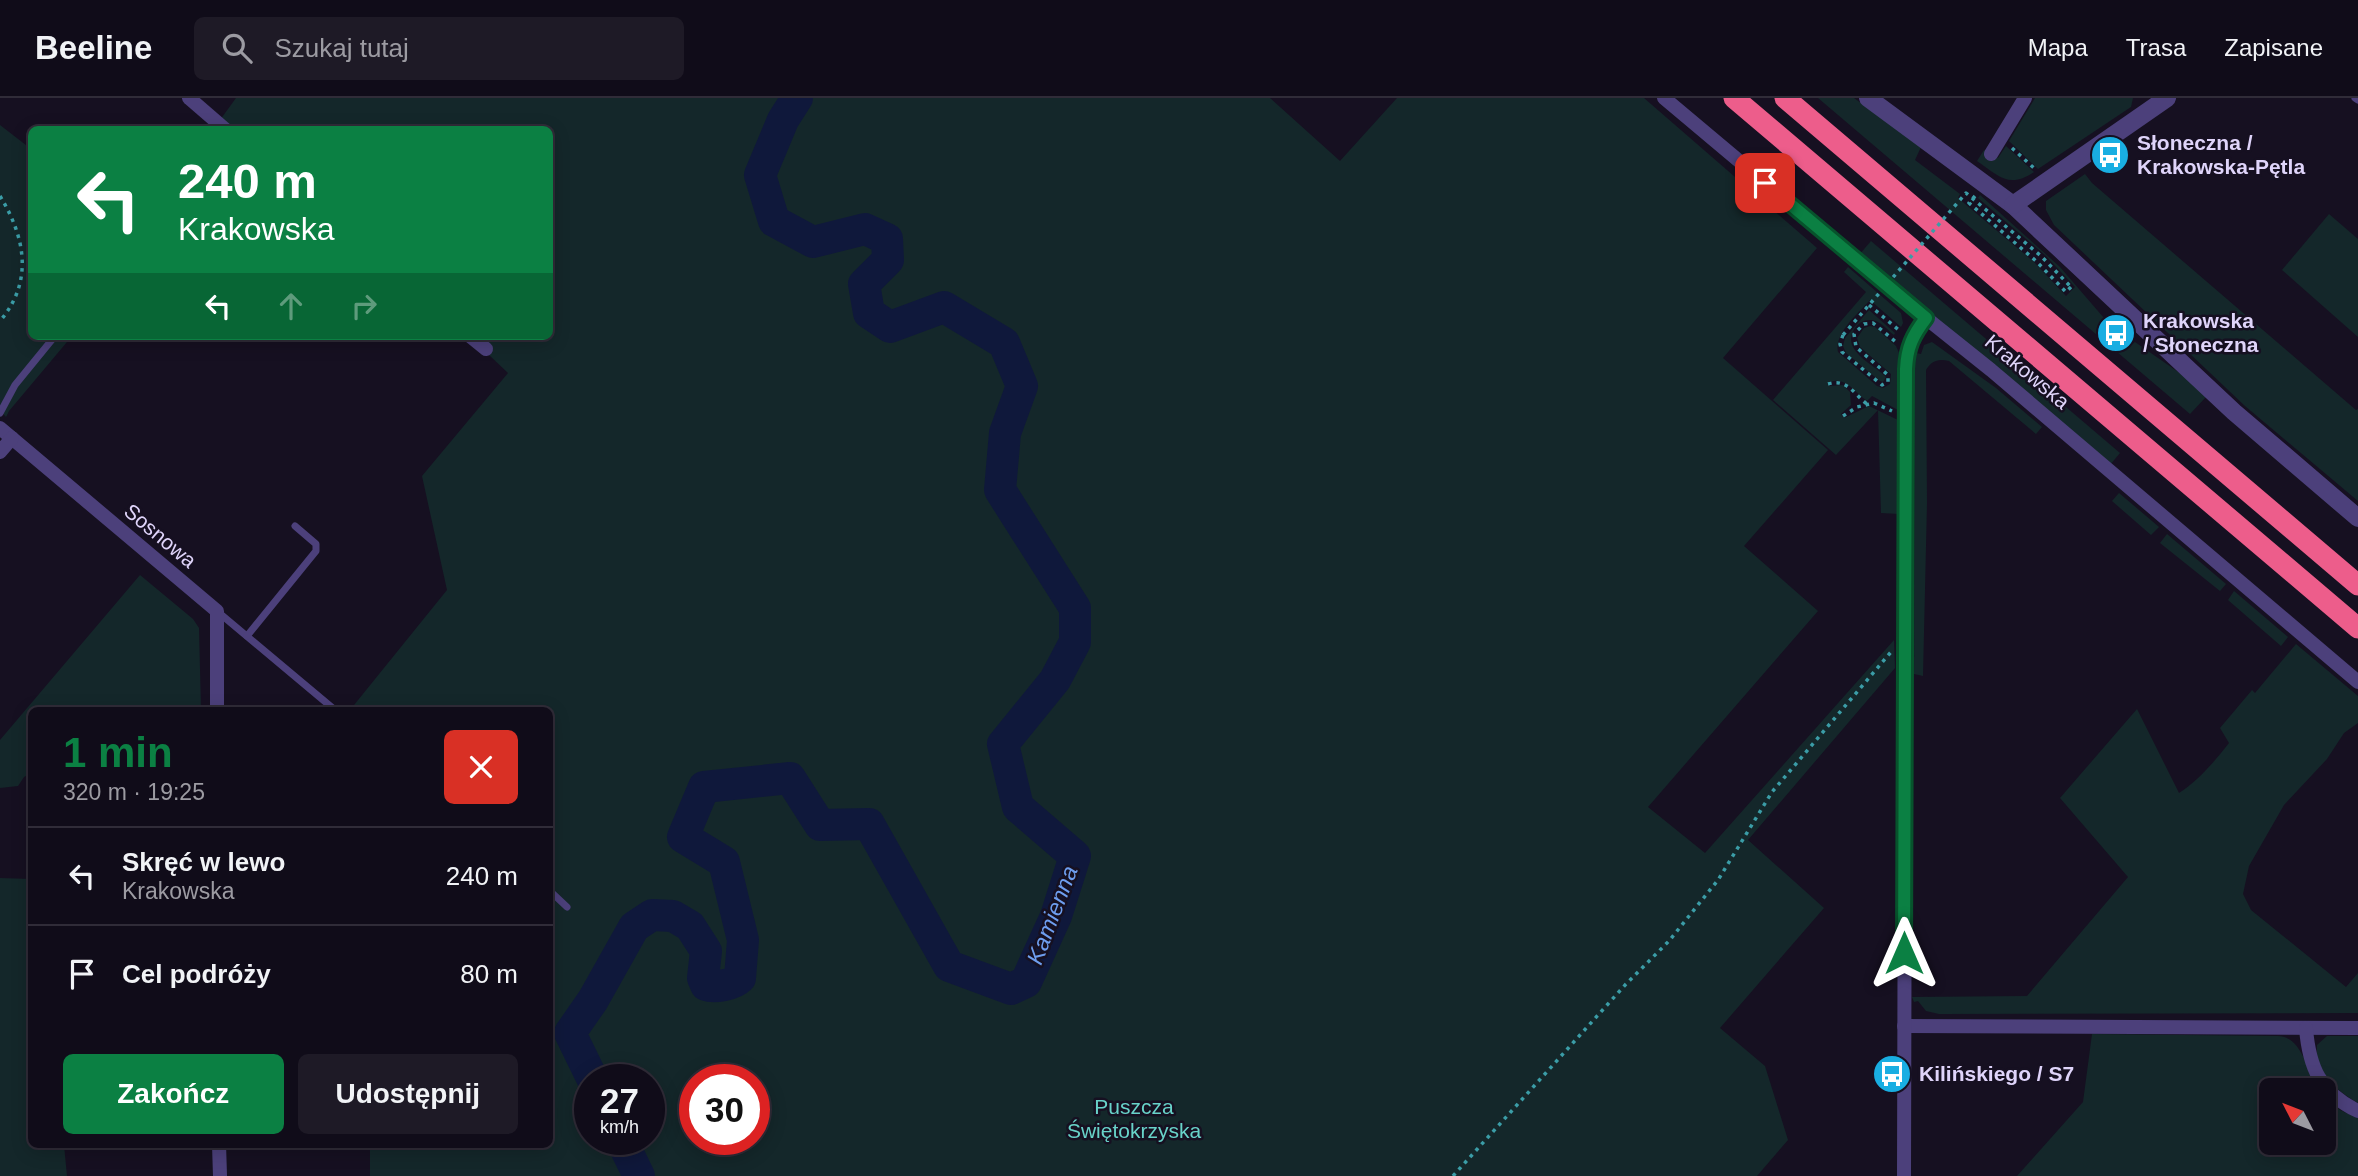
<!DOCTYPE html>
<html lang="pl">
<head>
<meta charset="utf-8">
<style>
	body { margin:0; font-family:Helvetica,sans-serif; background:#1e1a26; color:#f1f3f6; height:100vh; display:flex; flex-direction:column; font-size:26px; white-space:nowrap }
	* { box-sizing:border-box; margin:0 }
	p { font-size:23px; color:#9c9ba2 }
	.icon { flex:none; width:38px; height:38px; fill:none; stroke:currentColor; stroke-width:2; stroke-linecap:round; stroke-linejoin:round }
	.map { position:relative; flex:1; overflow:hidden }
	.side { position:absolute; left:28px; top:609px; width:525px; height:441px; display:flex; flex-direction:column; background:#100c19; border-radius:10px; box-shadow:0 4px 18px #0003,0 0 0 2px #302c38 }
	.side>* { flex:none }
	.top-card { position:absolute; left:28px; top:28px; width:525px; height:214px; border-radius:10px; box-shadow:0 4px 18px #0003,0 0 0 2px #302c38; background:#0b8043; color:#fff; overflow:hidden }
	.needle { width:46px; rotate:312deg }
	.tools { position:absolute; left:2259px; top:980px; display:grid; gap:14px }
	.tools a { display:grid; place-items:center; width:77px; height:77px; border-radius:10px; background:#100c19; box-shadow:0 4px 18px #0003,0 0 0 2px #302c38; font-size:35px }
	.speed { position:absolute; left:574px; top:966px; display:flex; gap:14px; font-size:35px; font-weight:700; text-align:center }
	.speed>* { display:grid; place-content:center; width:91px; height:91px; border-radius:50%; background:#100c19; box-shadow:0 4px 18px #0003,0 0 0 2px #302c38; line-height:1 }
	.speed small { font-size:18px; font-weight:400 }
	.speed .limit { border:10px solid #d22; background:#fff; color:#111 }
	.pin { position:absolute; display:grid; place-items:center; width:60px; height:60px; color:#fff; margin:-30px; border-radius:14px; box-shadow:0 4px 10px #0006 }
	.me { position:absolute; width:77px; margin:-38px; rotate:0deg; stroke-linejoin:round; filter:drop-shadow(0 0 5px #0008) }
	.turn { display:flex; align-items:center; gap:24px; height:147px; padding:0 35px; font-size:32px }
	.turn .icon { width:91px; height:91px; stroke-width:2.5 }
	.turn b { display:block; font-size:49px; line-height:60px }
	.lanes { display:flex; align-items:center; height:66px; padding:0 35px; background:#0003; justify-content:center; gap:35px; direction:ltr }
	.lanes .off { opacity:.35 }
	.round { display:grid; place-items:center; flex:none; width:74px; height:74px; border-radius:10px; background:#1e1a26 }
	.overview { display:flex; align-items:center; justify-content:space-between; height:119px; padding:0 35px }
	h1 { font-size:42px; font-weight:600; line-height:52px; color:#0b8043 }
	.button { display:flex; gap:14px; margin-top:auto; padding:14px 35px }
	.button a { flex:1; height:80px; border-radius:10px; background:#0b8043; color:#fff; font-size:28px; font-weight:600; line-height:80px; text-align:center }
	.button a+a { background:#1e1a26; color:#f1f3f6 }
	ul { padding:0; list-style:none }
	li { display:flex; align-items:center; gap:21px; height:98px; padding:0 35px; border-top:2px solid #302c38 }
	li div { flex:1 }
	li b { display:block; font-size:26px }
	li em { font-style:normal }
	header { display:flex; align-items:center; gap:42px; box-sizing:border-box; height:98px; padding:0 35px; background:#100c19; border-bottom:2px solid #302c38 }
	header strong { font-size:33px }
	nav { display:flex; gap:38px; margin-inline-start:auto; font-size:24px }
	.search { width:490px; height:63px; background:#1e1a26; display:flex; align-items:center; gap:18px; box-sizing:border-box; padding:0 24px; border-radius:10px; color:#9c9ba2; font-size:26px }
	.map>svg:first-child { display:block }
</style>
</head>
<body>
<header>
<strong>Beeline</strong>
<div class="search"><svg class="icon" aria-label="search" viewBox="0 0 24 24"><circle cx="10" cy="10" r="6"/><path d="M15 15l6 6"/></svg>Szukaj tutaj</div>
<nav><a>Mapa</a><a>Trasa</a><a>Zapisane</a></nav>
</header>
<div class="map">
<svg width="2358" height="1078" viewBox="0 0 2358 1078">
	<rect width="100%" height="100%" fill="#161021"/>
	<!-- green -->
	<g fill="#14272a" fill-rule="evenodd">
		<path d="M 236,0 L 1270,0 L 1340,63 L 1397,0 L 1644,0 L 1817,150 L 1723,260 L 1828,352 L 1744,448 L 1818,513 L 1648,709 L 1705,755 L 1894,542 L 1895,570 L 1748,742 L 1824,810 L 1720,930 L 1765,968 L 1788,1042 L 1757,1078 L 370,1078 L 370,1052 L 452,1050 L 452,1046 L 550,1046 L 550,612 L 350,612 L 447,492 L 422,378 L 508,275 L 469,238 L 550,238 L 550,32 L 231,32 L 220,22 ZM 590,982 L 649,982 L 649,1041 L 590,1041 ZM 695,982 L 754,982 L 754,1041 L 695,1041 Z"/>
		<path d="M 1818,0 L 1854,0 L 1921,49 L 1915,62 L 1960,96 L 1958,100 L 2034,164 L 2066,198 L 2075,189 L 2045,157 L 1978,100 L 1980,97 L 2060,169 L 2110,227 L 2106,232 L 2118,243 L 2131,247 L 2135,244 L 2184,278 L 2206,299 L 2190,316 Z"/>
		<path d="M 2035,0 L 2133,0 L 2131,9 L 2038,71 L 2009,43 Z"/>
		<path d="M 0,27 L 31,51 L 32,238 L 72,238 L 9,313 L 6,319 L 0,312 Z"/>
		<path d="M 2006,48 L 2034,74 C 2009,91 1999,78 1977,63 L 1984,52 L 1998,60 Z"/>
		<path d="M 2085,76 L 2092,85 L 2356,312 L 2358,311 L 2358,403 L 2245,308 L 2054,127 L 2046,112 L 2046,103 Z"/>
		<path d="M 2329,116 L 2358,141 L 2358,239 L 2282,172 Z"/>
		<path d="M 1871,143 L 2120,355 L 2110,367 L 1859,157 Z"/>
		<path d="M 1848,169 L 1901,215 L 1903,225 L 1901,229 L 1870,202 C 1858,216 1834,235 1838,254 L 1877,288 L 1883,290 L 1890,286 L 1891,276 L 1860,249 L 1857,240 L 1864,230 L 1870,228 L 1875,229 L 1896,248 L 1899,255 L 1898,312 L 1872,298 L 1867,303 C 1853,293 1845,277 1827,285 L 1829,288 L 1843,287 L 1850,294 L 1851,307 L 1841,316 L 1844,320 L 1869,308 L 1898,322 L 1899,416 L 1881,415 L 1878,312 L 1836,357 L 1773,302 L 1866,194 L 1844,174 Z"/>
		<path d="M 1869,212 L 1895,235 L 1894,237 C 1887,232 1880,222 1871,222 C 1857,221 1847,237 1853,249 C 1859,261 1876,269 1886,279 L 1883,284 L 1880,283 L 1846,255 L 1843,248 L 1845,240 Z"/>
		<path d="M 1932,244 L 1996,290 L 2042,329 L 2036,336 L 1949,263 C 1938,260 1931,263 1926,272 L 1927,405 L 1923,578 L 1914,576 L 1915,262 L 1916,255 L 1921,256 L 1924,247 Z"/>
		<path d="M 2119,395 L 2159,429 L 2151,437 L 2112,403 Z"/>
		<path d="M 2167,436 L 2226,486 L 2220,493 L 2160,445 Z"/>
		<path d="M 140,477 L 193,521 L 199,530 L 201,612 L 32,612 L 31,675 L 24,679 L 18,688 L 0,690 L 0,642 Z"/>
		<path d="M 2234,493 L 2288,539 L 2281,548 L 2228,502 Z"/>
		<path d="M 2296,546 L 2358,598 L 2358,625 L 2344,635 L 2327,661 L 2284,707 L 2249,768 L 2243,796 L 2251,812 L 2346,889 L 2358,875 L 2358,915 L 1939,916 L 1926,913 L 1918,903 L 1914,904 L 1912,899 L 2027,898 L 2128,779 L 2060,700 L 2137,611 L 2179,695 C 2199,682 2214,664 2229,645 L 2220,630 L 2252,592 L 2255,595 Z"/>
		<path d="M 0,780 L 31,781 L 32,1046 L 64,1047 L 67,1078 L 0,1078 Z"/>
		<path d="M 2092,936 L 2278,938 C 2303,939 2306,973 2319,992 L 2272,992 L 2272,1045 L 2324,1045 L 2324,998 L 2340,1012 L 2358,1020 L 2358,1078 L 2017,1078 L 2083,1004 Z"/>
		<path d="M 2327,938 L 2358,938 L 2358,1005 C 2337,993 2314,974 2317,947 Z"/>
	</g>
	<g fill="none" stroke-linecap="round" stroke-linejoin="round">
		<!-- river -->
		<g stroke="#0f183b" stroke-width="32">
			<path d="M 593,982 L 570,935 L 593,902 L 634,829 L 652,817 L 673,818 L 690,828 L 706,853 L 703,880 L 706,887 C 714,890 733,887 740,880 L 743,842 L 724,764 L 683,739 L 704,689 L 790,680 L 820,727 L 869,726 L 949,868 L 1011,891 L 1026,884 L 1056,818 L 1075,758 L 1018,709 L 1003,646 L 1055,582 L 1075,544 L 1075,510 L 1000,392 L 1005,335 L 1022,288 L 1004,245 L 944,209 L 890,229 L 869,215 L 864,186 L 888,162 L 887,141 L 865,131 L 813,144 L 774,123 L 760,77 L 783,22 L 797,0"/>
			<path d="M 621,1041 L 639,1078"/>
		</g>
		<!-- path -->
		<g stroke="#3b9da7" stroke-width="3.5" stroke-dasharray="3.5 5" stroke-linecap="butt">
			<path d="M 2012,50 L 2035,71"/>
			<path d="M 0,98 C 25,139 34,183 0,223"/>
			<path d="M 1975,98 L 1969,105 L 2036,163 L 2066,194 L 2071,189"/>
			<path d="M 1869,207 L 1900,233"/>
			<path d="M 1843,237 L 1840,246 L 1842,254 L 1882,287 L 1888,284 L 1888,277 L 1856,249 L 1854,236 L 1864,226 L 1873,225 L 1896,244"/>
			<path d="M 1828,286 C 1847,280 1854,296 1867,306"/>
			<path d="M 1843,318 L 1857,309 L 1874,305 L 1892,313"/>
			<path d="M 1453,1078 L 1626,886 L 1669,843 L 1718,782 L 1772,694 L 1891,554"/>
		</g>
		<!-- service -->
		<g stroke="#4c407b" stroke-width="7">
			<path d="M 2355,0 L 2358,2"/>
			<path d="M 0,315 L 15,287 L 55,238"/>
			<path d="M 218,514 L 335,612"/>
			<path d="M 247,538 L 316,453 L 316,446 L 295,428"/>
			<path d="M 550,793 L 567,809"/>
		</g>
		<!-- minor -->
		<g stroke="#4c407b" stroke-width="14">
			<path d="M 189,0 L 226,32"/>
			<path d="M 1664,0 L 1926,220 L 1991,272 L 2358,584"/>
			<path d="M 1991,56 L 2025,0"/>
			<path d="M 470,238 L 486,251"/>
			<path d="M 0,330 L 217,513 L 217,612"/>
			<path d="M 0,354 L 12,340"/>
			<path d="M 1904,928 L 2358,930"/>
			<path d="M 2306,930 C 2309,969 2320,995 2358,1013"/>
			<path d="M 219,1046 L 220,1078"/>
			<path d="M 1904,1078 L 1906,271 L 1911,242 L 1926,220"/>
		</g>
		<!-- tertiary -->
		<g stroke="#4c407b" stroke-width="18">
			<path d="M 1868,0 L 2013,107 L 2234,314 L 2358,420"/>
			<path d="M 2013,107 L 2167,0"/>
		</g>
		<!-- motorway -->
		<g stroke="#ed5d8b" stroke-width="21">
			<path d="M 1734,0 L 2358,530"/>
			<path d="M 1785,0 L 2358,487"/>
		</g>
		<!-- path-bridge -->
		<path stroke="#3b9da7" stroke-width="3.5" stroke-dasharray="3.5 5" stroke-linecap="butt" d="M 1843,237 L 1966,95 L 2041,158 L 2071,189"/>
	</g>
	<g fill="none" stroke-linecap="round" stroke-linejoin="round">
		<defs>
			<path id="route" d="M 1765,85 L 1926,220 C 1913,237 1907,249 1906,271 L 1904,855"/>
		</defs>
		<!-- route casing -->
		<use href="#route" stroke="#07532c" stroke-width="18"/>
		<!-- route -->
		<use href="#route" stroke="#0b8043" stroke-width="12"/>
	</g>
	<!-- icons -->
	<defs>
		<symbol id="bus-disc" viewBox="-11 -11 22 22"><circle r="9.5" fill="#19aee2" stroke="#161021"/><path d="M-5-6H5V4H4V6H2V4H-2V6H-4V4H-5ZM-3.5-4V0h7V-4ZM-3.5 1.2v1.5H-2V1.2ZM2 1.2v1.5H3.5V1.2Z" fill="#fff"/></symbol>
	</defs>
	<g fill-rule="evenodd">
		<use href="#bus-disc" x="2088" y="35" width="44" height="44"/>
		<use href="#bus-disc" x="2094" y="213" width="44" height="44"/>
		<use href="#bus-disc" x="1870" y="954" width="44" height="44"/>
	</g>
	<g text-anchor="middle" stroke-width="5" stroke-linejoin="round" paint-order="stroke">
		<!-- poi labels -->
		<g font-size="21" font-weight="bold" fill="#dfd4fa" stroke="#161021" text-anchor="start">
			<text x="2137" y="52">Słoneczna /<tspan x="2137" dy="24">Krakowska-Pętla</tspan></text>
			<text x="2143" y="230">Krakowska<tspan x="2143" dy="24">/ Słoneczna</tspan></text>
			<text x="1919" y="983">Kilińskiego / S7</text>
		</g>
		<!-- street labels -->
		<g font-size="21" fill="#dfd4fa" stroke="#161021">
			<text transform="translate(2027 274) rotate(40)" y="7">Krakowska</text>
			<text transform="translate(160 438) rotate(40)" y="7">Sosnowa</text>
		</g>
		<!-- park labels -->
		<g font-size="21" fill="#68d2c9" stroke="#161021">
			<text x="1134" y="1016">Puszcza<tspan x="1134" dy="24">Świętokrzyska</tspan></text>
		</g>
		<!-- water labels -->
		<g font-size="23" font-style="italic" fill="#6e9eef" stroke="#161021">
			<text transform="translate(1052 817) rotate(-69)" y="8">Kamienna</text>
		</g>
	</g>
</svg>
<div class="tools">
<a><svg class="needle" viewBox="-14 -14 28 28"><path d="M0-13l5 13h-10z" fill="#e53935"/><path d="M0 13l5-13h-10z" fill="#9c9ba2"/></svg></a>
</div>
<div class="speed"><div>27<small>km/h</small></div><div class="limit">30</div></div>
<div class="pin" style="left:1765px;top:85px;background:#d93025"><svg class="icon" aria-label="arrive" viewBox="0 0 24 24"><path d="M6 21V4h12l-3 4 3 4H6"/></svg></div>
<svg class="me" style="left:1904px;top:855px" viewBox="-20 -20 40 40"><path d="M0-17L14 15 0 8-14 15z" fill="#0b8043" stroke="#fff" stroke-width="4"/></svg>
<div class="top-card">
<div class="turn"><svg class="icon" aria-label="left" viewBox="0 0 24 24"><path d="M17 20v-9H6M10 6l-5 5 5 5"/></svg><div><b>240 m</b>Krakowska</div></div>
<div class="lanes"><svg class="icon" aria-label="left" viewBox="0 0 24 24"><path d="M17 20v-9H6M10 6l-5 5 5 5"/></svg><svg class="icon off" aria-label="ahead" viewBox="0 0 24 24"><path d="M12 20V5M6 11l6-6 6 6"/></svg><svg class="icon off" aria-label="right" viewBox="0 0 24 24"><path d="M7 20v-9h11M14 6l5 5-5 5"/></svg></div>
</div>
<section class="side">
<div class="overview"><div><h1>1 min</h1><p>320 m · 19:25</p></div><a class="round" style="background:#d93025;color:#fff"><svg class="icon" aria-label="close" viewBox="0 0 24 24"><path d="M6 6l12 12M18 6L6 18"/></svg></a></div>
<ul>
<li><svg class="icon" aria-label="left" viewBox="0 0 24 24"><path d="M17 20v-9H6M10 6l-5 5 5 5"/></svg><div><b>Skręć w lewo</b><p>Krakowska</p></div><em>240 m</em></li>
<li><svg class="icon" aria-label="arrive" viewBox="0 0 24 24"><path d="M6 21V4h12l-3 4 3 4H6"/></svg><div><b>Cel podróży</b></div><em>80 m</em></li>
</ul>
<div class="button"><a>Zakończ</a><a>Udostępnij</a></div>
</section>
</div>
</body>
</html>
